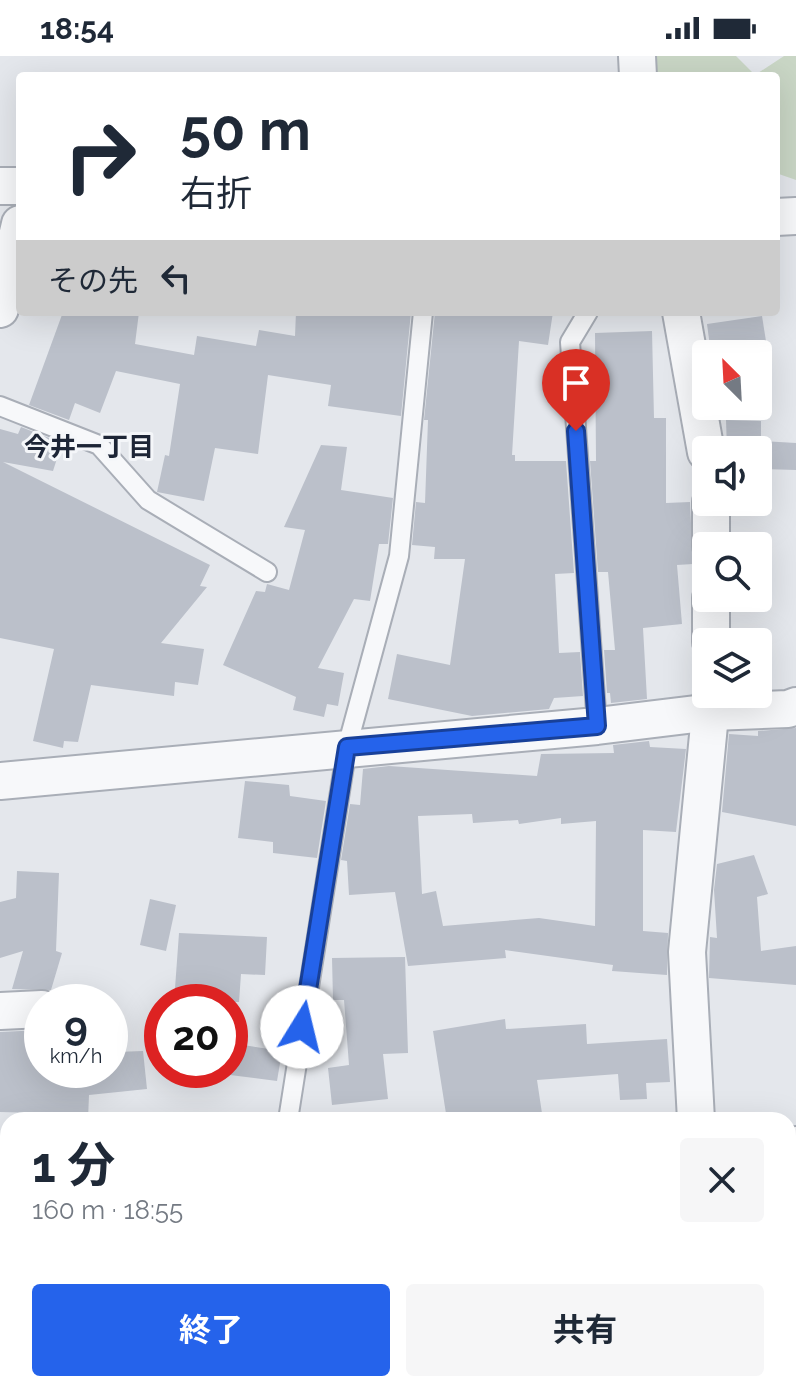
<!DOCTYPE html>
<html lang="ja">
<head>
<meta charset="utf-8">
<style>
	body { margin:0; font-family:Raleway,"Noto Sans JP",sans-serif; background:#f6f6f7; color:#1f2937; height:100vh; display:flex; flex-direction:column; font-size:30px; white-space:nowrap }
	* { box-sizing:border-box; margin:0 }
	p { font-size:26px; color:#747a83 }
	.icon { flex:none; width:44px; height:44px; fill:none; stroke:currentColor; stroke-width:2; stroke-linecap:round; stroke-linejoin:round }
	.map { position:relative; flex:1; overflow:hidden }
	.panel { position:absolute; left:0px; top:1056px; width:796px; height:280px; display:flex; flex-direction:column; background:#fff; border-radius:24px 24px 0 0; box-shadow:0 8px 32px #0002 }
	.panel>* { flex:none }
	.banner { position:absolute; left:16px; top:16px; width:764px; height:244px; border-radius:8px; box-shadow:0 8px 32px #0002; background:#fff; color:#1f2937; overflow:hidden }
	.needle { width:52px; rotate:336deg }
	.fabs { position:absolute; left:692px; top:284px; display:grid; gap:16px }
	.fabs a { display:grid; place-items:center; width:80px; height:80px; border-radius:8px; background:#fff; box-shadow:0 8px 32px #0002; font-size:40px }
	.speed { position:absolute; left:24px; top:928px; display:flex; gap:16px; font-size:40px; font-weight:700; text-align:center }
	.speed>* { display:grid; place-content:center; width:104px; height:104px; border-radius:50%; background:#fff; box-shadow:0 8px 32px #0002; line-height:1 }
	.speed small { font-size:20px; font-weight:400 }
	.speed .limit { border:12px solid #d22; background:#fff; color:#111 }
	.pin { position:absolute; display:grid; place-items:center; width:68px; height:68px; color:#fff; margin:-82px -34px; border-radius:50% 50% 50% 0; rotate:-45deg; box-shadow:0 0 8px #0007 }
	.pin .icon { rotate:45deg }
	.me { position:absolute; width:88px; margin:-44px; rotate:9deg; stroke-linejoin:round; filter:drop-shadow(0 0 6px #0008) }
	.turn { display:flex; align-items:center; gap:28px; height:168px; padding:0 32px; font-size:36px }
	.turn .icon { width:104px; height:104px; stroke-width:2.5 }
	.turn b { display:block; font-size:56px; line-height:68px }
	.then { display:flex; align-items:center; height:76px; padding:0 32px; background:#0003; gap:16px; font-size:30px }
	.round { display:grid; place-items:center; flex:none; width:84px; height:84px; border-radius:8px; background:#f6f6f7 }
	.headline { display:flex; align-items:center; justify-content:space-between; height:136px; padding:0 32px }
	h1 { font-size:48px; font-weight:700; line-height:60px }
	.cta { display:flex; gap:16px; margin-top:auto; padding:16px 32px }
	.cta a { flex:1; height:92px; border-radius:8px; background:#2563eb; color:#fff; font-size:32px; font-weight:700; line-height:92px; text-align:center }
	.cta a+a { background:#f6f6f7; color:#1f2937 }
	.status { display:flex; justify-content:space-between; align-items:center; height:56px; padding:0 40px; background:#fff; direction:ltr }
	.status svg { height:22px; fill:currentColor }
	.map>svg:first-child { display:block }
</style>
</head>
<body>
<div class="status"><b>18:54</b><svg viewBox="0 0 49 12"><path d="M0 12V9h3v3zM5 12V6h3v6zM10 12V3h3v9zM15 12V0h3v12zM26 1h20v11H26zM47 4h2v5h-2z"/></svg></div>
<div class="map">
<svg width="796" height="1336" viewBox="0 0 796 1336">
	<rect width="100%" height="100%" fill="#e4e7ec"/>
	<!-- green -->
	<g fill="#c9d6c5">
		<path d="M 623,0 L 736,0 L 755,19 L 784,0 L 796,0 L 796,124 L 776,117 L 776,20 L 631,20 Z"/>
		<path d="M 788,1300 L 796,1302 L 796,1336 L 605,1336 L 610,1328 L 788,1328 Z"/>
	</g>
	<!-- building -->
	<g fill="#bbc0ca" fill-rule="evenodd">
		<path d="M 63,256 L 139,256 L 135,288 L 194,299 L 197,280 L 256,290 L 259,274 L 295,280 L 296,256 L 411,256 L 401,360 L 328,350 L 331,329 L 268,319 L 258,398 L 215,392 L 204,445 L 157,436 L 165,399 L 169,400 L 180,328 L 116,315 L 100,357 L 75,347 L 69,364 L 29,349 Z"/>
		<path d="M 435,256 L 553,256 L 548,289 L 519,285 L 512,399 L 515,399 L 515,405 L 566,405 L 574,517 L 555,518 L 559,597 L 580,596 L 583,640 L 554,642 L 549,653 L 472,660 L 388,643 L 397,598 L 450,609 L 465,503 L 434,503 L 435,491 L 412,489 L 416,446 L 425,447 L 428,364 L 424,364 Z"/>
		<path d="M 762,260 L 768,298 L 711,298 L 707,268 Z"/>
		<path d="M 652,275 L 654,362 L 666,362 L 666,447 L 690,446 L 693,508 L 677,509 L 682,568 L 643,572 L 647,643 L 611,647 L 610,637 L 607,637 L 604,594 L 615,594 L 608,516 L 598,516 L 590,405 L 596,405 L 595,277 Z"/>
		<path d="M 726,364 L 761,365 L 761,385 L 796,387 L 796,414 L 758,413 L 758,394 L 727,394 Z"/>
		<path d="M 21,371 L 62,387 L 53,415 L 3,406 L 210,509 L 200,530 L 207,531 L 161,587 L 204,593 L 198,629 L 175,626 L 174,640 L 91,629 L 78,686 L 64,685 L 63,692 L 33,685 L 54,593 L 0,582 L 0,373 L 18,378 Z"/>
		<path d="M 321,389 L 347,391 L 341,434 L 393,442 L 388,488 L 379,488 L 370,545 L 354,543 L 318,612 L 344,617 L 338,650 L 327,648 L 324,661 L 293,654 L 296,641 L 223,609 L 256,535 L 265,536 L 267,528 L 289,534 L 305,474 L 284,471 Z"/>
		<path d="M 796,672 L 796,770 L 722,756 L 729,678 L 758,680 L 758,675 Z"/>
		<path d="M 649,685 L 650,691 L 686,693 L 676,776 L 643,774 L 643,875 L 668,877 L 667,919 L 612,915 L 613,909 L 505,894 L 506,902 L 408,910 L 395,836 L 349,839 L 347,805 L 341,804 L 350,748 L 360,749 L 363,713 L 389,710 L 537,720 L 541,698 L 614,697 L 613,689 ZM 472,758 L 473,767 L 518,764 L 519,768 L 561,762 L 561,768 L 596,765 L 595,870 L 539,862 L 443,870 L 436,835 L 422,838 L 418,760 Z"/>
		<path d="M 245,725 L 289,729 L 290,740 L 326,745 L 317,802 L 273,797 L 273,786 L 238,782 Z"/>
		<path d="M 754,799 L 768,838 L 757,841 L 761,895 L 796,890 L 796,929 L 709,922 L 710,881 L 717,882 L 714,834 L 717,808 Z"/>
		<path d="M 17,815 L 59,817 L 56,895 L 62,897 L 51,934 L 12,933 L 23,895 L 0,902 L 0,846 L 16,842 Z"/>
		<path d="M 150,843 L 176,849 L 166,895 L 140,889 Z"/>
		<path d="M 179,877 L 267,881 L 265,919 L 241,918 L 239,946 L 174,946 Z"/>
		<path d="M 405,901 L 408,997 L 383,998 L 388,1043 L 332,1049 L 328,1012 L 349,1009 L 344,944 L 333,944 L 332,902 Z"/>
		<path d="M 505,963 L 506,973 L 586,968 L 587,988 L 667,983 L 670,1026 L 646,1027 L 647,1043 L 620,1044 L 618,1018 L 537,1024 L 543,1064 L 447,1064 L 433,975 Z"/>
		<path d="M 42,974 L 42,1014 L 112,1014 L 116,996 L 143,995 L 147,1033 L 89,1039 L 88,1064 L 41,1061 L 41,1057 L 0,1056 L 0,976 Z"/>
		<path d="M 230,987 L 282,995 L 277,1025 L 230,1019 Z"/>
	</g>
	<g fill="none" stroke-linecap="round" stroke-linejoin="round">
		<defs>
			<g id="service">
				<path d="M 588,256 L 570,286 L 597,670"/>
				<path d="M 0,350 L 99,389 L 148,444 L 267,516"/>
				<path d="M 288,1064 L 347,691 L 399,500 L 423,256"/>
				<path d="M 83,1328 L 83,1336"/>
				<path d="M 263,1328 L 263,1336"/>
			</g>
			<g id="minor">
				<path d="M 637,0 L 638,20"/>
				<path d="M 0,130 L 20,130"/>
				<path d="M 776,161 L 796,160"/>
				<path d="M 0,253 L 20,168"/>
				<path d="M 681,256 L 706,396"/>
				<path d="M 711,446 L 711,490"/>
				<path d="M 711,542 L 711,586"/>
				<path d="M 0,725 L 597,670 L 712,656 L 788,653 L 796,650"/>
				<path d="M 0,955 L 42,953"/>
				<path d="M 696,1064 L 687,896 L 712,638"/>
				<path d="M 788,1090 L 796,1089"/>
				<path d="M 0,1248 L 8,1247"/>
			</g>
		</defs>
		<!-- service casing -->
		<use href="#service" stroke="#a9aeb7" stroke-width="22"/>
		<!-- minor casing -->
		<use href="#minor" stroke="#a9aeb7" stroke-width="40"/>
		<!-- service -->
		<use href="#service" stroke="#f7f8fa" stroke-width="18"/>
		<!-- minor -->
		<use href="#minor" stroke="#f7f8fa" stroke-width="36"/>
	</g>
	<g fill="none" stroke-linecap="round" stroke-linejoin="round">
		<defs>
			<path id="route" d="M 302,971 L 347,691 L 597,670 L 576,375"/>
		</defs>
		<!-- route casing -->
		<use href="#route" stroke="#184099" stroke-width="20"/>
		<!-- route -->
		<use href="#route" stroke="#2563eb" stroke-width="14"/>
	</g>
	<g text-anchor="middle" stroke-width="6" stroke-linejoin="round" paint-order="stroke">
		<!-- neighbourhood labels -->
		<g font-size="26" font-weight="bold" fill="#1d2536" stroke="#f4f6f9">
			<text x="89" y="400">今井一丁目</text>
		</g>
	</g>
</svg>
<div class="fabs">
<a><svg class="needle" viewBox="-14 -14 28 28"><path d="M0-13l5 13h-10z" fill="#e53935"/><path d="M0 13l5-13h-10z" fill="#747a83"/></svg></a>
<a><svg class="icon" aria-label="sound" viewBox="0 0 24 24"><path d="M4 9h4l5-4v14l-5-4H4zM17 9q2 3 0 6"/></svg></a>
<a><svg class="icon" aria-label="search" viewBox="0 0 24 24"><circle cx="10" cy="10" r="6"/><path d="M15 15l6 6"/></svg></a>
<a><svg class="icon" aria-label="layers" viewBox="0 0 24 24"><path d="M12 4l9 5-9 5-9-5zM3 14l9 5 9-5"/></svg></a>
</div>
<div class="speed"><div>9<small>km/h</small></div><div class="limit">20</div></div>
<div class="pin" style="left:576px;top:375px;background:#d93025"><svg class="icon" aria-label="arrive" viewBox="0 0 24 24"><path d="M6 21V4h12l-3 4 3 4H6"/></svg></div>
<svg class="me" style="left:302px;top:971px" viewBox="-20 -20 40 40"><circle r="19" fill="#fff"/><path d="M0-13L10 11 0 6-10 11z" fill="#2563eb"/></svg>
<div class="banner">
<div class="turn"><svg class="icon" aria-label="right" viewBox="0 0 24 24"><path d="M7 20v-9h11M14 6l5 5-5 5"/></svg><div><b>50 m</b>右折</div></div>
<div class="then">その先<svg class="icon" aria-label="left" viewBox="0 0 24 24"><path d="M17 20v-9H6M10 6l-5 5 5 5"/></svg></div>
</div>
<section class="panel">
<div class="headline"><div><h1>1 分</h1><p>160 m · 18:55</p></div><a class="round"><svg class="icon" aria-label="close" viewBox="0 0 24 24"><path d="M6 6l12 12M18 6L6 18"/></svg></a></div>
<div class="cta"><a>終了</a><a>共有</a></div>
</section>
</div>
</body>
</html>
